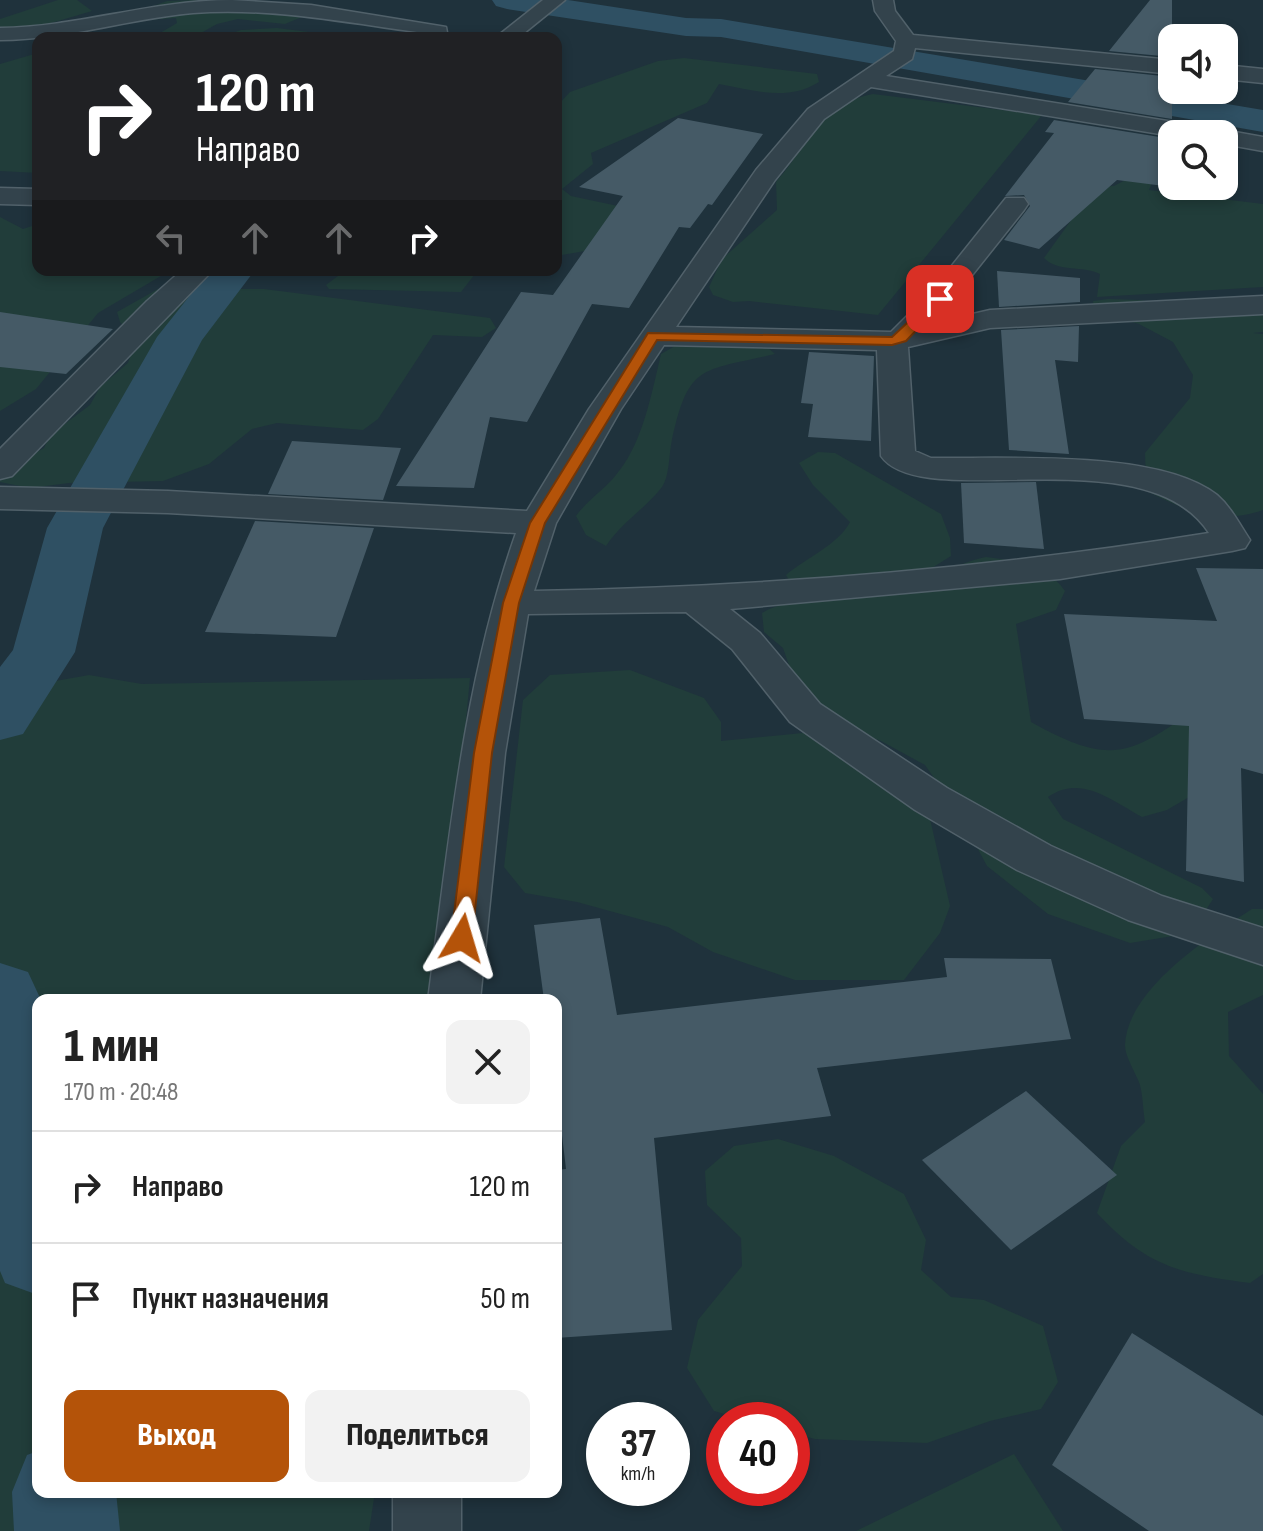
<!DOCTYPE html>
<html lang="ru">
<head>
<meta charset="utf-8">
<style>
	body { margin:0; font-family:"Sofia Sans Condensed",sans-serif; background:#f2f2f2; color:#222; height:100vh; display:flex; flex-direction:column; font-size:30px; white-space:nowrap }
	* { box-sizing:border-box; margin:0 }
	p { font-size:26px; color:#767676 }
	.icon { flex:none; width:44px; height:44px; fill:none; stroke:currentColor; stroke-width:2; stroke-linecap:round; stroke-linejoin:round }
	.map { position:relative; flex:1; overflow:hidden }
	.panel { position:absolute; left:32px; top:994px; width:530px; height:504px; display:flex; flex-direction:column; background:#fff; border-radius:16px; box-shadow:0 4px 12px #0003 }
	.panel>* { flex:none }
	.hud { position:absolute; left:32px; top:32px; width:530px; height:244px; border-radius:16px; box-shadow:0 4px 12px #0003; background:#202124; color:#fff; overflow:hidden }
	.controls { position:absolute; left:1158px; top:24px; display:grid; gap:16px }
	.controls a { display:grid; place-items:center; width:80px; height:80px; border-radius:16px; background:#fff; box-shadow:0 4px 12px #0003; font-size:40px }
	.speed { position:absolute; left:586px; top:1402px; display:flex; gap:16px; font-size:40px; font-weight:700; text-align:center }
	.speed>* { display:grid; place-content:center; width:104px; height:104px; border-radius:50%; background:#fff; box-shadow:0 4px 12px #0003; line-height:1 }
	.speed small { font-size:20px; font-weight:400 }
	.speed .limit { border:12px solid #d22; background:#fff; color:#111 }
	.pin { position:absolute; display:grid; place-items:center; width:68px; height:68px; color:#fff; margin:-34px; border-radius:16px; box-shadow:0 4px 12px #0006 }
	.me { position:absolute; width:88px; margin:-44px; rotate:7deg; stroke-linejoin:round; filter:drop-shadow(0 0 6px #0008) }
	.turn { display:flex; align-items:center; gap:28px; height:168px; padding:0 32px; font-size:36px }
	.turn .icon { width:104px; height:104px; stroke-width:2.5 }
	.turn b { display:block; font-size:56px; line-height:68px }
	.lanes { display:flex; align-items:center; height:76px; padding:0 32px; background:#0003; justify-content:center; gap:40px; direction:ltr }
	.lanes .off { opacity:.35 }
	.round { display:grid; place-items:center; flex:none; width:84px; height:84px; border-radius:16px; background:#f2f2f2 }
	.head { display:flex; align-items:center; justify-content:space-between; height:136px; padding:0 32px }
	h1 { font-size:48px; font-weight:800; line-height:60px }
	.action { display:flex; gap:16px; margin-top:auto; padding:16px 32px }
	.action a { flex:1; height:92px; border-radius:16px; background:#b45309; color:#fff; font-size:32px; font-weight:800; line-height:92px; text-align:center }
	.action a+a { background:#f2f2f2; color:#222 }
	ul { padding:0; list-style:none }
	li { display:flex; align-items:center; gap:24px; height:112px; padding:0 32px; border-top:2px solid #e0e0e0 }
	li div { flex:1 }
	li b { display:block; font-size:30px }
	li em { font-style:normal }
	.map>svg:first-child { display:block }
</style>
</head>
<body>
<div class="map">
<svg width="1263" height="1531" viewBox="0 0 1263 1531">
	<rect width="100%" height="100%" fill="#1f323c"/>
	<!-- green -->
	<g fill="#213d3a">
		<path d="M 58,0 L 77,0 L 92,11 L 31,29 L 0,34 L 0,19 Z"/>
		<path d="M 195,0 L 247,11 L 304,16 L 285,24 L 238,19 L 217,24 L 192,38 L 157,38 L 155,36 L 177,23 L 176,18 L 131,21 L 127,16 L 167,1 Z"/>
		<path d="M 277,28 L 333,35 L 332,38 L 224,36 L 241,30 Z"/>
		<path d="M 38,53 L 38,173 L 0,171 L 0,64 Z"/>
		<path d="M 684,58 L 817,74 L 819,82 C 787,102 754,90 719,84 L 707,103 L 591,153 L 593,164 L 562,189 L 571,196 L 632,209 L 585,251 L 556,256 L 556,107 L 570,92 L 658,61 Z"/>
		<path d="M 873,94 L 1042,115 L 878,315 L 749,301 L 733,302 L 713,295 L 709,287 L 722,259 L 777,210 L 776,182 C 814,140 809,107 873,94 Z"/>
		<path d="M 1160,162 L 1149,190 L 1263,204 L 1263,287 L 1097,297 L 1100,274 C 1082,265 1059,273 1044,258 L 1095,187 L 1114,186 Z"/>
		<path d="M 0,217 L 23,229 L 38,224 L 38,270 L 171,270 L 98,313 L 36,389 L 0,411 Z"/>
		<path d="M 346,270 L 478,270 L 461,292 L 329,289 L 326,285 Z"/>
		<path d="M 158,289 L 264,289 L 490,318 L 496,328 L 482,337 L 433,335 L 378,419 L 363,430 L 277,423 L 252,429 L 209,464 L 163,481 L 69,483 L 30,488 L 0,482 L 0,455 L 30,456 L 44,448 L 50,435 L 90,405 L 100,387 L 128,363 L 136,339 L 120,322 L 117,312 Z"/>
		<path d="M 1108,299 L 1140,300 L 1191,309 L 1263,308 L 1263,332 L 1253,333 L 1263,334 L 1263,510 C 1219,525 1191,513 1151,493 L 1146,482 L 1145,453 L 1190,398 L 1193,375 L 1173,342 L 1139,324 L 1094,310 L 1093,301 Z"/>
		<path d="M 682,342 L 766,346 L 775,354 C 701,372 688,362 671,445 C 669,457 669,477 662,487 C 647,507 623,521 606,546 L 586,535 L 576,516 C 589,498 607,488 619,471 C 643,441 652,392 661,354 Z"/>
		<path d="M 818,452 L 835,453 L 941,514 L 950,538 L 951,556 L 911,581 L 792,585 L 786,575 C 806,558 838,545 850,522 L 813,485 L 799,463 Z"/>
		<path d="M 986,557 C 1016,561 1047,565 1065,591 L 1056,610 L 1016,624 L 1031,722 C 1112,767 1130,756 1202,704 L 1230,773 L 1167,810 L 1142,817 C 1111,800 1081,774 1048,797 L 1063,819 L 1202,888 L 1213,899 L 1191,933 L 1130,943 L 1048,914 L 987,866 L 957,810 L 925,765 L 881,741 L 826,720 L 790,668 L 783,648 L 764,632 L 762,613 C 791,594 862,601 900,590 C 930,582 956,563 986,557 Z"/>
		<path d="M 630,670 L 704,698 L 721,722 L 721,741 L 813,732 L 928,810 L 950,906 L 940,933 L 904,980 L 795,980 L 713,952 L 668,927 L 577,902 L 525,893 L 504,867 L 523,700 L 550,675 Z"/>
		<path d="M 89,675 L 142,684 L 470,678 L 439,1000 L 38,1000 L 38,1492 L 375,1492 L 369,1531 L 0,1531 L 0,691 Z"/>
		<path d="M 1252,909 L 1263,909 L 1263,995 L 1228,1012 L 1229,1056 L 1263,1094 L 1263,1274 L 1250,1283 C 1180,1274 1146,1266 1097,1213 L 1121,1146 L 1145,1122 C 1143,1110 1143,1097 1140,1085 C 1136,1073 1125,1057 1125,1045 C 1127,989 1210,936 1252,909 Z"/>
		<path d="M 778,1139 L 834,1156 L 904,1194 L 926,1240 L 921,1270 L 951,1297 L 984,1300 L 1043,1326 L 1058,1382 L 1041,1409 L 990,1421 L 927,1443 L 815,1439 L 792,1433 L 792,1420 L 746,1420 L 714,1411 L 687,1368 L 698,1320 L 742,1266 L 741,1238 L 707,1205 L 705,1171 L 734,1146 Z"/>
		<path d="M 1014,1454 L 1063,1531 L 856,1531 Z"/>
	</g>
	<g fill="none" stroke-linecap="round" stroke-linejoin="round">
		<!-- canal -->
		<g fill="#2f5063" fill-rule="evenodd">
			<path d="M 492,0 L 568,0 L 686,18 L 721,19 L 1263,110 L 1263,132 L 721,37 L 686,36 L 507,9 L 496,6 Z"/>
			<path d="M 210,270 L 255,270 L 202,340 L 103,528 L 75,652 L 23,734 L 0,740 L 0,667 L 13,650 L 47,528 L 157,337 Z"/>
			<path d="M 0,963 L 28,972 L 41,1000 L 38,1000 L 38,1295 L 5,1283 L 0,1271 Z"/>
			<path d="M 38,1451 L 38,1492 L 116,1492 L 120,1531 L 14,1531 L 12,1492 L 27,1455 Z"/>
		</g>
	</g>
	<!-- building -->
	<g fill="#455a66">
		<path d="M 1150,0 L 1172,0 L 1172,57 L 1109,51 Z"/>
		<path d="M 1095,69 L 1172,77 L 1172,119 L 1068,102 Z"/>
		<path d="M 678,118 L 763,134 L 712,205 L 708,204 L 690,228 L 679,227 L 629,308 L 592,304 L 527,422 L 490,417 L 474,488 L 396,486 L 521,292 L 553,295 L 623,196 L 579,187 Z"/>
		<path d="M 1054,120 L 1172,139 L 1172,187 L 1117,180 L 1039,249 L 1004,240 L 1030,206 L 1024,195 L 1005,196 L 1054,133 L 1045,132 Z"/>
		<path d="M 997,271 L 1080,278 L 1080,302 L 999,307 Z"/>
		<path d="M 0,312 L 113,329 L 66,374 L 0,367 Z"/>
		<path d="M 1079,326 L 1078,362 L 1055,360 L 1069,454 L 1009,450 L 1001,330 Z"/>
		<path d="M 809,352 L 874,356 L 871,441 L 808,437 L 813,404 L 801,403 Z"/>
		<path d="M 292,441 L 401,448 L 383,500 L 268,494 Z"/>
		<path d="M 1036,482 L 1044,549 L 964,543 L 961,483 Z"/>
		<path d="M 255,521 L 374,528 L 336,637 L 205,632 Z"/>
		<path d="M 1196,568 L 1263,569 L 1263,774 L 1241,768 L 1244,882 L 1186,871 L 1189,726 L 1084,719 L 1064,614 L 1217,621 Z"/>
		<path d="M 600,918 L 617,1015 L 947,977 L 944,958 L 1051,959 L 1071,1039 L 817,1068 L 831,1116 L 654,1138 L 672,1330 L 556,1338 L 556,1170 L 566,1169 L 556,1085 L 556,1000 L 544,1000 L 534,925 Z"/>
		<path d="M 1026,1091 L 1117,1175 L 1011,1250 L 922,1160 Z"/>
		<path d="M 1132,1333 L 1263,1416 L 1263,1531 L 1149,1531 L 1052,1465 Z"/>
	</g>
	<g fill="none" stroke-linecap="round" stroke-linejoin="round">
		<defs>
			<g id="minor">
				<path d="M 232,0 L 311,5 L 446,27 L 448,38 L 428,38 L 424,33 C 348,23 270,7 193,13 C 127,19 65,40 0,40 L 0,28 C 78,27 153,0 232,0 Z"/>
				<path d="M 543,0 L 565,0 L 518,38 L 495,38 Z"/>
				<path d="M 873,0 L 893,0 L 895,11 L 913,35 L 1172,60 L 1172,74 L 915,48 L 912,59 L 886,76 L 1205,127 L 1216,132 L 1224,130 L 1263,137 L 1263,151 L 1224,144 L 1224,134 L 1172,136 L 871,87 L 824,119 L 775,180 L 676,327 L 891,332 L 930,293 L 1006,198 L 1024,198 L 1028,204 L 1024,210 L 934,323 L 990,310 L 1263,296 L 1263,314 L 990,328 L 908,347 L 915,451 L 931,458 C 1004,459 1159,449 1217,495 C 1231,507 1240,525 1250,540 L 1245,548 L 1232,551 L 1060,579 L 730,609 L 760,633 L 820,704 L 947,788 L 1051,846 L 1162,896 L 1263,928 L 1263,965 L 1128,920 L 1017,870 L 915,810 L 790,722 L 732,649 L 686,612 L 528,614 L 505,753 L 480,1000 L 428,1000 C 449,843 463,683 516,533 L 168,513 L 0,509 L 0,487 L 168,491 L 527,511 L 589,409 L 756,170 L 808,109 L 894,51 L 896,41 L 875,11 ZM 664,345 L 877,350 L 881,456 C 922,515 1145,434 1209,533 C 986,569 760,587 534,591 L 556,523 L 621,409 Z"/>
				<path d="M 1224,65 L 1263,69 L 1263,83 L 1224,79 Z"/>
				<path d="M 0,188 L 38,189 L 38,205 L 0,204 Z"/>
				<path d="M 182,270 L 213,270 L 12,476 L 0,479 L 0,449 L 147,301 Z"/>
				<rect x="393" y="1492" width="68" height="39"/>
			</g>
		</defs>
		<!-- minor casing -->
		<use href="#minor" stroke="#51616a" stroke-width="3"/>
		<!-- minor -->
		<use href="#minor" fill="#33434c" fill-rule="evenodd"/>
	</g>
	<!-- route -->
	<path fill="#b45309" stroke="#753606" stroke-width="2" d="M 936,296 L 946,299 L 906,341 L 892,345 L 657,340 L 545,523 L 519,603 L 492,753 L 472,938 L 462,946 L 454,944 L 451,938 L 474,753 L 503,603 L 530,523 L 648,333 L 892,337 Z"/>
</svg>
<div class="controls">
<a><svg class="icon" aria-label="sound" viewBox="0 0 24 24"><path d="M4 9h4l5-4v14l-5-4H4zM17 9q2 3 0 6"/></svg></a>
<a><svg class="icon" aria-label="search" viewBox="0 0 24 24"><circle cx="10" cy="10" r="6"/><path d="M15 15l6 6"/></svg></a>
</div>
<div class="speed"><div>37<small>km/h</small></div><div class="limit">40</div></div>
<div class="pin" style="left:940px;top:299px;background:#d93025"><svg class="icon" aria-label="arrive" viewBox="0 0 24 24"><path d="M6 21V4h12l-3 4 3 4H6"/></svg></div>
<svg class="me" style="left:462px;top:938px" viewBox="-20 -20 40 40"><path d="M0-17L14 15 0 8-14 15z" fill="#b45309" stroke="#fff" stroke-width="4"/></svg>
<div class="hud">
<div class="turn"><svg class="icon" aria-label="right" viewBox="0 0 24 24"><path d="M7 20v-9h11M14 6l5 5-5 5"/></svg><div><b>120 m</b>Направо</div></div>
<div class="lanes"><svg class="icon off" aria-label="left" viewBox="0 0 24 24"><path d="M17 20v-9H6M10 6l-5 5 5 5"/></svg><svg class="icon off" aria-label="ahead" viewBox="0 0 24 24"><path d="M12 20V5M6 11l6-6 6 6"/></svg><svg class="icon off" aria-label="ahead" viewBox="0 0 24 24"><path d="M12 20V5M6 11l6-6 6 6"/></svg><svg class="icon" aria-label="right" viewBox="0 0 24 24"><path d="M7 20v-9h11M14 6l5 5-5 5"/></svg></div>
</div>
<section class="panel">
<div class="head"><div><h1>1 мин</h1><p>170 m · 20:48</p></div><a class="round"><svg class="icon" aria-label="close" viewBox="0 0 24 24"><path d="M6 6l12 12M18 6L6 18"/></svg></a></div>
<ul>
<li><svg class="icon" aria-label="right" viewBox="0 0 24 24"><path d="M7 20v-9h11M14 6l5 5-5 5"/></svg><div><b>Направо</b></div><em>120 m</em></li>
<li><svg class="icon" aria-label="arrive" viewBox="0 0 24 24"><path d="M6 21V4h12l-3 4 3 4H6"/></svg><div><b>Пункт назначения</b></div><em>50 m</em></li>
</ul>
<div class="action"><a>Выход</a><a>Поделиться</a></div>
</section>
</div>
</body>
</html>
